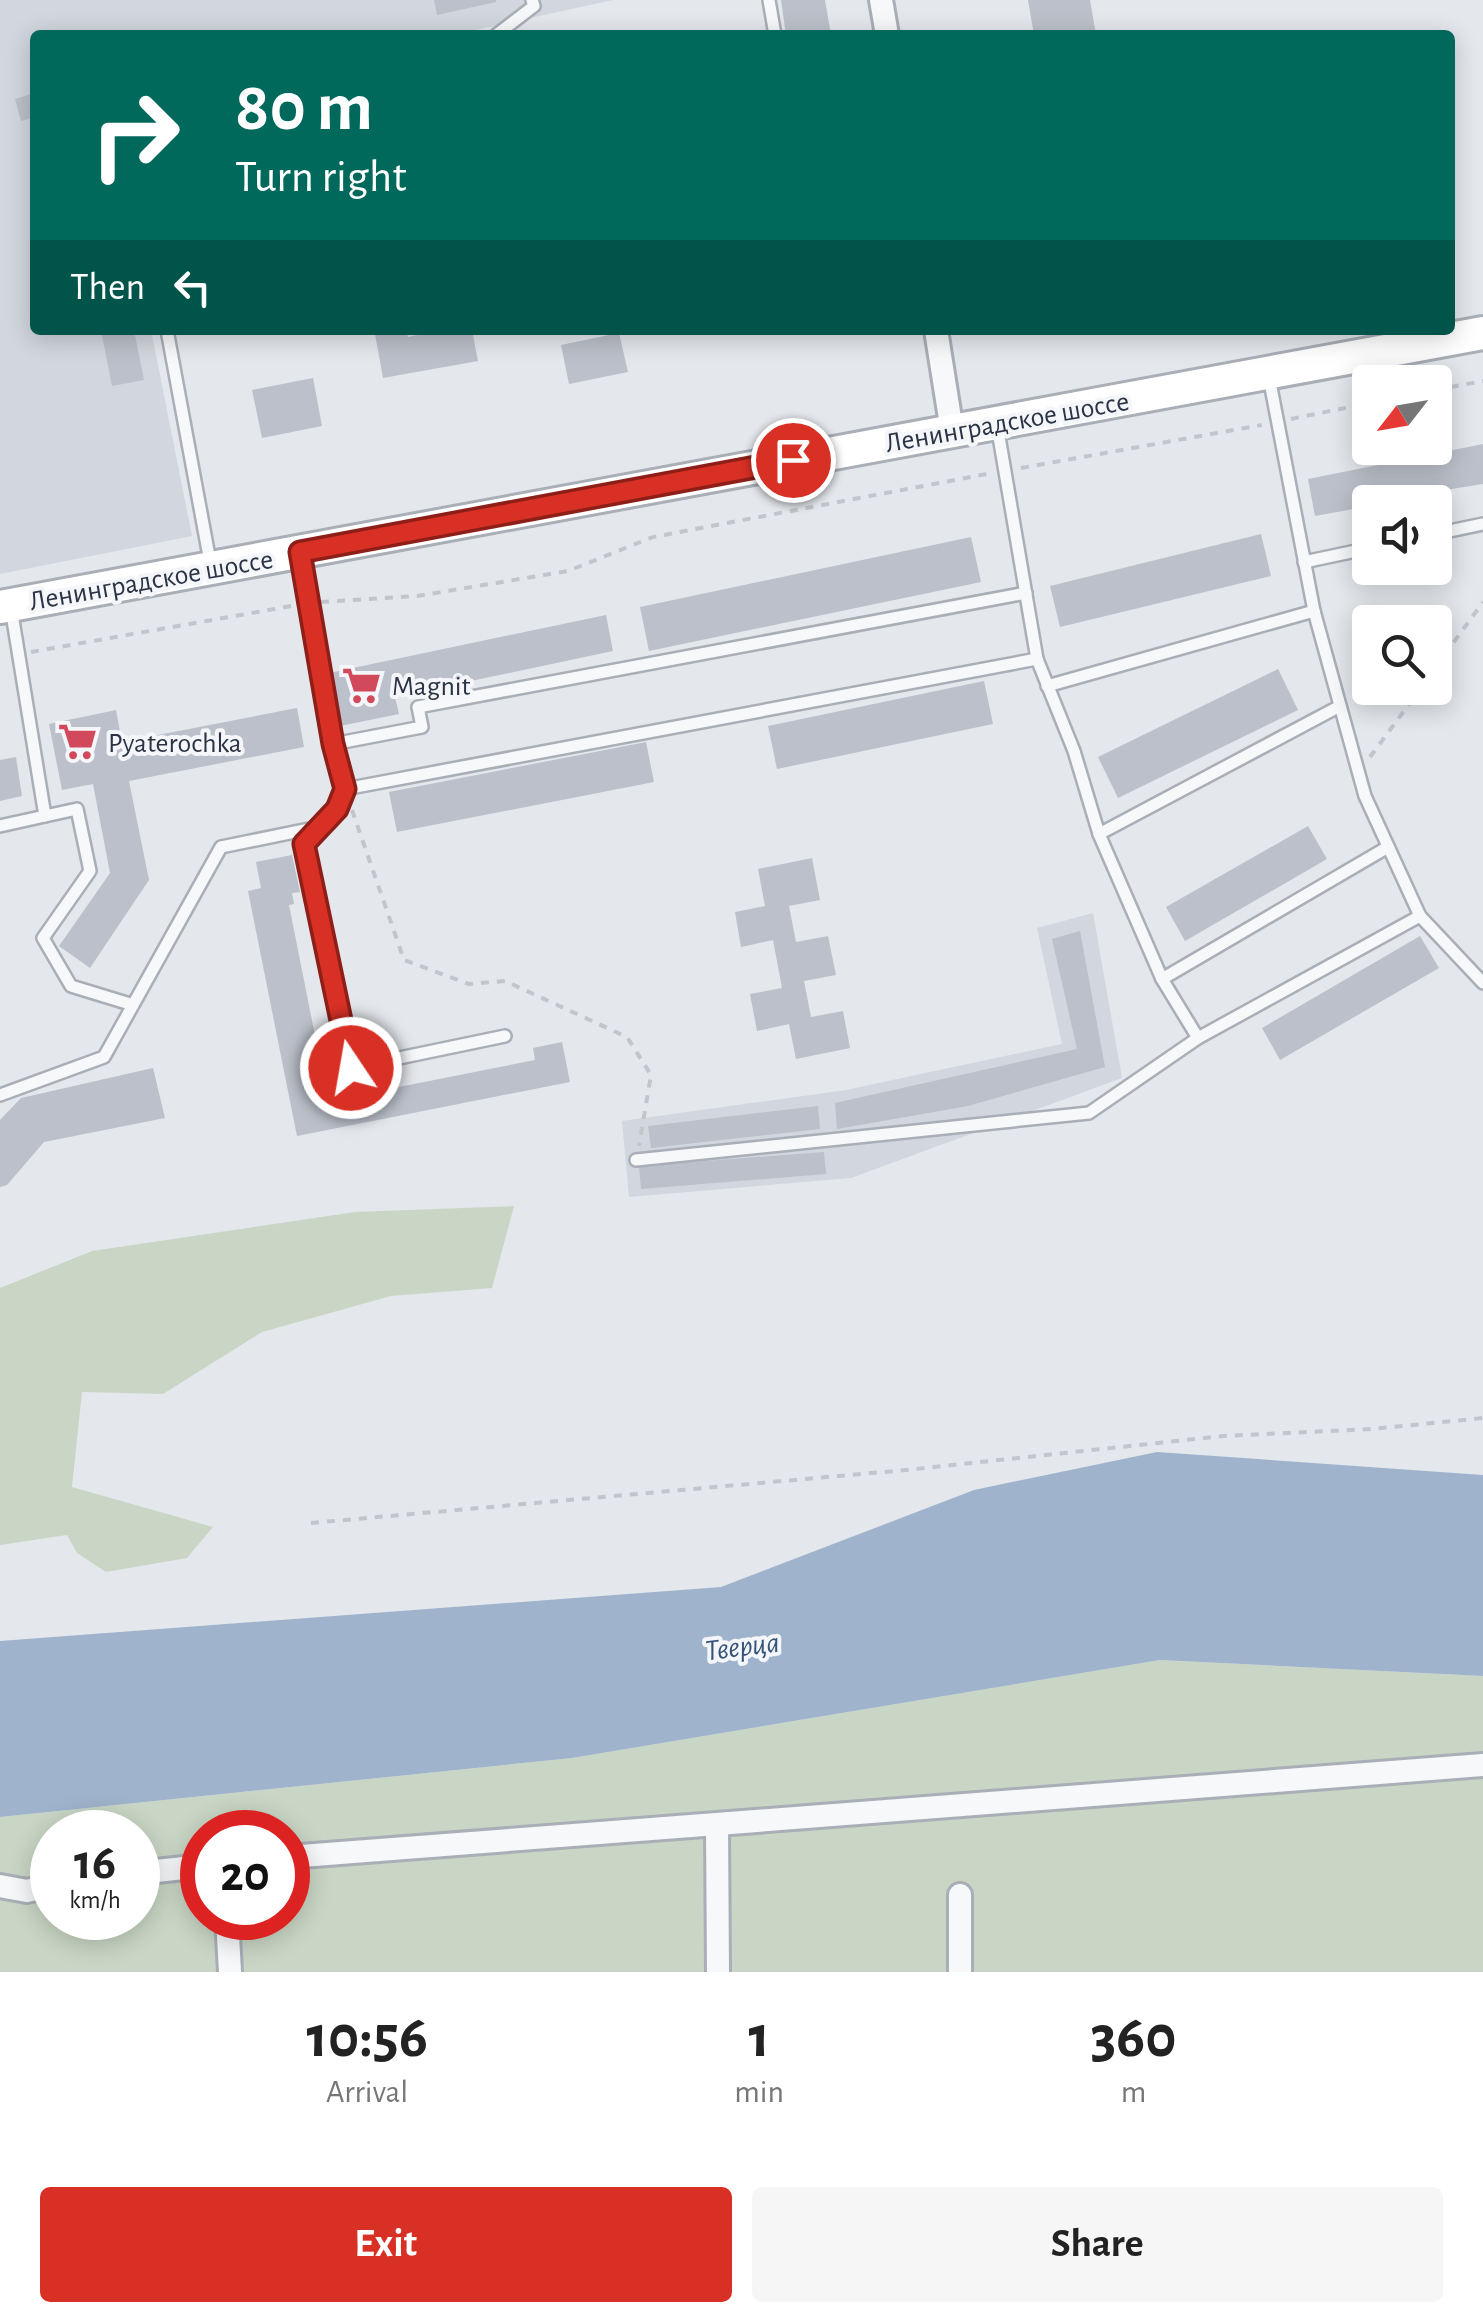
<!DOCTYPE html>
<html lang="en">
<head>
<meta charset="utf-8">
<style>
	body { margin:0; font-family:"Alegreya Sans",sans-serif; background:#f6f6f6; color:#222; height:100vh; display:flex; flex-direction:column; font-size:38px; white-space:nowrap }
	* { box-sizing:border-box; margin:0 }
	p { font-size:32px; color:#767676 }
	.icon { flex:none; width:55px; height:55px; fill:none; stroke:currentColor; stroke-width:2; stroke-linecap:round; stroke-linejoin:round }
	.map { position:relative; height:1972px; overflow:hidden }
	.drawer { display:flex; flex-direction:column; background:#fff; flex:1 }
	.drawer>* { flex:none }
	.hud { position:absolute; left:30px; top:30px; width:1425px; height:305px; border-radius:10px; box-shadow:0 5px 25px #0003; background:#00695c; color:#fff; overflow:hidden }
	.needle { width:65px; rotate:239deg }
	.tools { position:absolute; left:1352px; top:365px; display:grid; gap:20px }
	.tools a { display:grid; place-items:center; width:100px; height:100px; border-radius:10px; background:#fff; box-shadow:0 5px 25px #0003; font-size:50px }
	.speed { position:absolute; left:30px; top:1810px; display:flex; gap:20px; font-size:50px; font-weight:700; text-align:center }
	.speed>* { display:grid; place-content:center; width:130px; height:130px; border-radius:50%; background:#fff; box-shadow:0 5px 25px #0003; line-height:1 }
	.speed small { font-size:25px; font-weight:400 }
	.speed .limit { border:15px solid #d22; background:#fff; color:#111 }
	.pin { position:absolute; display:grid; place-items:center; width:85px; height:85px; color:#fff; margin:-42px; border:5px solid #fff; border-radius:50%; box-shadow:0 2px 10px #0007 }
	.me { position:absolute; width:110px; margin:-55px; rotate:348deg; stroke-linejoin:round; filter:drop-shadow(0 0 8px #0008) }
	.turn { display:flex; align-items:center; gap:35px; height:210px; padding:0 40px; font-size:45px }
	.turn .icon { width:130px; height:130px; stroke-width:2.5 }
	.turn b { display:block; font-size:70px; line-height:85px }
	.then { display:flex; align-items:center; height:95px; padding:0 40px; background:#0003; gap:20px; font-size:38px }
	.eta { display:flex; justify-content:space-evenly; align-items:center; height:170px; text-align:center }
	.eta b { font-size:60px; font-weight:700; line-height:70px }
	.action { display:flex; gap:20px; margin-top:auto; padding:20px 40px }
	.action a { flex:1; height:115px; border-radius:10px; background:#d93025; color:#fff; font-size:40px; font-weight:700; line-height:115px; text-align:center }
	.action a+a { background:#f6f6f6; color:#222 }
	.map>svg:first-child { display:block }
</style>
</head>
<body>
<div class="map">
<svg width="1483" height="1972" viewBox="0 0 1483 1972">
	<rect width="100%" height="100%" fill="#e4e7ec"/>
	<!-- built -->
	<g fill="#d2d6de">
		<path d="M 0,0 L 613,0 L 452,35 L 35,35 L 35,330 L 151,330 L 192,536 L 0,574 Z"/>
		<path d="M 1093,913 L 1122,1078 L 851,1178 L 629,1197 L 622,1121 L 846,1090 L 1062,1044 L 1037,928 Z"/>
	</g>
	<!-- green -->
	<g fill="#c9d6c5" fill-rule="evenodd">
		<path d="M 514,1206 L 492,1288 L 391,1296 L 262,1332 L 163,1394 L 82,1392 L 72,1487 L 213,1527 L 187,1558 L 106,1572 L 77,1553 L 67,1535 L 0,1545 L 0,1288 L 92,1251 L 355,1212 Z"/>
		<path d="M 1160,1660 L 1483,1676 L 1483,1972 L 0,1972 L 0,1817 L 572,1758 ZM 52,1832 L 138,1832 L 138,1918 L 52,1918 ZM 202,1832 L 288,1832 L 288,1918 L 202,1918 Z"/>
	</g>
	<!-- water -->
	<path fill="#9fb4cc" d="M 1157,1452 L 1483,1475 L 1483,1676 L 1160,1660 L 572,1758 L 0,1817 L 0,1641 L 721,1587 L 974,1490 Z"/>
	<!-- building -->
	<g fill="#bbc0ca">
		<path d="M 434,0 L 496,0 L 496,2 L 437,15 Z"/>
		<path d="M 781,0 L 825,0 L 831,35 L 786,35 Z"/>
		<path d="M 1028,0 L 1090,0 L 1096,35 L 1034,35 Z"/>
		<path d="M 35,93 L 35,117 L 21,121 L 15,99 Z"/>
		<path d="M 101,330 L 134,330 L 144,380 L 112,386 Z"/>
		<path d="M 406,330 L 408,337 L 442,330 L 472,330 L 478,361 L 383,378 L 375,334 Z"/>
		<path d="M 619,333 L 628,372 L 569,384 L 561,345 Z"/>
		<path d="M 313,378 L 322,426 L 262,438 L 252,390 Z"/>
		<path d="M 1483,444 L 1483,484 L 1370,502 L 1370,506 L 1315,516 L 1308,479 Z"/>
		<path d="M 1261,534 L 1271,576 L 1060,627 L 1050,586 Z"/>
		<path d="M 971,537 L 981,582 L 649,651 L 640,607 Z"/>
		<path d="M 606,615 L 613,651 L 395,697 L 399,714 L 340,726 L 329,673 Z"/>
		<path d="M 1278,669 L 1298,710 L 1118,798 L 1098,757 Z"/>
		<path d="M 984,681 L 993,724 L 777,769 L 768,726 Z"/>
		<path d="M 297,708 L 304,747 L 129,781 L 149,880 L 90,968 L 59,946 L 110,873 L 93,784 L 62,790 L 49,724 L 116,710 L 122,742 Z"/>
		<path d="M 646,742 L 654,782 L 397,832 L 389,792 Z"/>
		<path d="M 16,757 L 22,796 L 0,801 L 0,760 Z"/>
		<path d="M 1308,826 L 1327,859 L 1185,941 L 1166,907 Z"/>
		<path d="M 292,855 L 300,892 L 292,893 L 294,904 L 289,905 L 328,1101 L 535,1060 L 533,1048 L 562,1042 L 570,1082 L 297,1136 L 248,891 L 261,888 L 256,862 Z"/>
		<path d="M 812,858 L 820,900 L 789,906 L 796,942 L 828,936 L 836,975 L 804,981 L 811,1017 L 843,1011 L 850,1048 L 796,1059 L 789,1024 L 757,1031 L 750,994 L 782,988 L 773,940 L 741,947 L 735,912 L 765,906 L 758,869 Z"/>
		<path d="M 1080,931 L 1105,1067 L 968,1106 L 837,1129 L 835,1103 L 1077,1049 L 1052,939 Z"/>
		<path d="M 1420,936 L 1439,968 L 1280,1060 L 1262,1028 Z"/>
		<path d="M 153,1068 L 165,1118 L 44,1142 L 7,1185 L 0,1187 L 0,1120 L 21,1098 Z"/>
		<path d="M 818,1106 L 820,1129 L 651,1148 L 648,1126 Z"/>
		<path d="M 824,1152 L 826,1174 L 641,1189 L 639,1166 Z"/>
	</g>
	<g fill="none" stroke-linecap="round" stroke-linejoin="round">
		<defs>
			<g id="lane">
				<path d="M 769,0 L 775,35"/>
				<path d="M 496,35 L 534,6 L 532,0"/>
				<path d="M 167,330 L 211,567"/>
				<path d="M 1269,377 L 1314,611 L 1365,796 L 1420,916 L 1483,983"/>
				<path d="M 997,425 L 1037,659 L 1074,751 L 1099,834 L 1162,979 L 1198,1038"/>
				<path d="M 1435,534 L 1483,524"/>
				<path d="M 301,556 L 333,744 L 422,727 L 418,707 L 1026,593"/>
				<path d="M 1304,562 L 1370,548"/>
				<path d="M 11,608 L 45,816 L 77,809 L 90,871 L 43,938 L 71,986 L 130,1004"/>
				<path d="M 1047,686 L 1314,611"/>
				<path d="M 333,744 C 350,805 344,800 303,844 L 351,1068 L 505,1036"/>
				<path d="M 345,789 L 1037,659"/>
				<path d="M 0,826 L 45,816"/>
				<path d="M 1099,834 L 1340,706"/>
				<path d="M 1162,979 L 1388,847"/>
				<path d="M 0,1095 L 104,1057 L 221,847 L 319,827"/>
				<path d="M 636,1160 L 1089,1113 L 1198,1038 L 1420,916"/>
			</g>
			<g id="street">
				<path d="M 881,0 L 887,35"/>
				<path d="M 936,330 L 952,431"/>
				<path d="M 717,1825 L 718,1972"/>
				<path d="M 288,1857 L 1483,1765"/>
				<path d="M 138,1873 L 202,1866"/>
				<path d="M 0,1886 L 27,1891 L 52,1885"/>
				<path d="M 227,1918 L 230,1972"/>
				<path d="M 960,1972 L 960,1895"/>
			</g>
			<path id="secondary" d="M 0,607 L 1483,333"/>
		</defs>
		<!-- lane casing -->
		<use href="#lane" stroke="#a9aeb7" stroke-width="16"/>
		<!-- street casing -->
		<use href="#street" stroke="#a9aeb7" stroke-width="28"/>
		<!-- secondary casing -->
		<use href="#secondary" stroke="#a9aeb7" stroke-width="38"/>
		<!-- path -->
		<g stroke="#c2c5cb" stroke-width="4" stroke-dasharray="8 8" stroke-linecap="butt">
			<path d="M 1435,390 L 1483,381"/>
			<path d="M 1291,419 L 1370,403"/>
			<path d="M 1021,468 L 1262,425"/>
			<path d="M 321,602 L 417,596 L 568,571 L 653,537 L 992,473"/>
			<path d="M 31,652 L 297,605"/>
			<path d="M 1435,668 L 1483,602"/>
			<path d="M 1370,757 L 1421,688"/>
			<path d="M 352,810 L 404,960 L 469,984 L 505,981 L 627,1037 L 651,1075 L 639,1146"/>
			<path d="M 311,1523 L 906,1470 L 1223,1436 L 1372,1429 L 1483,1418"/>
		</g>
		<!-- lane -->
		<use href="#lane" stroke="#f7f8fa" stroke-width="11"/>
		<!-- street -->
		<use href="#street" stroke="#f7f8fa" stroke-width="22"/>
		<!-- secondary -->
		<use href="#secondary" stroke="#fff" stroke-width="32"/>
	</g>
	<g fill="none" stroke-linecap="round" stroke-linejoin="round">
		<defs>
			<path id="route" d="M 351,1068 L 304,844 L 337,809 L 345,789 L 333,744 L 300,552 L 793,460"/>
		</defs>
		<!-- route casing -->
		<use href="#route" stroke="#8d1f18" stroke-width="25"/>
		<!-- route -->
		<use href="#route" stroke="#d93025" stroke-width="18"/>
	</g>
	<!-- icons -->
	<defs>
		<symbol id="supermarket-bare" viewBox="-9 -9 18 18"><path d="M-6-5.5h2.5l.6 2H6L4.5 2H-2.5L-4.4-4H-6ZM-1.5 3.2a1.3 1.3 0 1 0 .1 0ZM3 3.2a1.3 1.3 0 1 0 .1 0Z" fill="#d1495b" stroke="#f4f6f9" stroke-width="2.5" paint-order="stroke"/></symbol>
	</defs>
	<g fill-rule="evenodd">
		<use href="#supermarket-bare" x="334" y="658" width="55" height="55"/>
		<use href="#supermarket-bare" x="50" y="714" width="55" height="55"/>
	</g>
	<g text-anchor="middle" stroke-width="8" stroke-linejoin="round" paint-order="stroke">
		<!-- street labels -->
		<g font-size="28" fill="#2b3445" stroke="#f4f6f9">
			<text transform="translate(1007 421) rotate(-10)" y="10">Ленинградское шоссе</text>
			<text transform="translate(151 579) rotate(-10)" y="10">Ленинградское шоссе</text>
		</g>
		<!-- poi labels -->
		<g font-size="28" fill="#2b3445" stroke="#f4f6f9" text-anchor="start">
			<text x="392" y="695">Magnit</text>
			<text x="108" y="752">Pyaterochka</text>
		</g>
		<!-- water labels -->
		<g font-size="30" font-style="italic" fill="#34527a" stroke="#f4f6f9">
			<text transform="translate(742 1646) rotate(-7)" y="10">Тверца</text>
		</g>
	</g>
</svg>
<div class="tools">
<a><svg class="needle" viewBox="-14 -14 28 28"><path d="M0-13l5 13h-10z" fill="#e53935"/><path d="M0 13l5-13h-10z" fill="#767676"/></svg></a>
<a><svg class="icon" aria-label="sound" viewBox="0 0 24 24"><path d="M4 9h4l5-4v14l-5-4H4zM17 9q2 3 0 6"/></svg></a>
<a><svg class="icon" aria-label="search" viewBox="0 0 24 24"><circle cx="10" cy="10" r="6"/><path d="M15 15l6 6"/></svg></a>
</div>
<div class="speed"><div>16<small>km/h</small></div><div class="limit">20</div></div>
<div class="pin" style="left:793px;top:460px;background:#d93025"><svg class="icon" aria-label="arrive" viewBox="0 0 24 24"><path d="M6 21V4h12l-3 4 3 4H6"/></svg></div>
<svg class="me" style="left:351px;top:1068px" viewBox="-20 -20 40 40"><circle r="17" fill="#d93025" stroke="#fff" stroke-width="3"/><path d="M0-11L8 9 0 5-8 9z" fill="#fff"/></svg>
<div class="hud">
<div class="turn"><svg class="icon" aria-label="right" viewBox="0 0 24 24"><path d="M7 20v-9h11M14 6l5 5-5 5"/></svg><div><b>80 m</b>Turn right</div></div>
<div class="then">Then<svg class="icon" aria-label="left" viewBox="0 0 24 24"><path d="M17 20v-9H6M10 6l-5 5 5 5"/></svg></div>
</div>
</div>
<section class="drawer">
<div class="eta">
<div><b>10:56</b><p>Arrival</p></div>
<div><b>1</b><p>min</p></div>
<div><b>360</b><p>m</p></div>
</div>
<div class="action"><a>Exit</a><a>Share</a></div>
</section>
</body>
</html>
